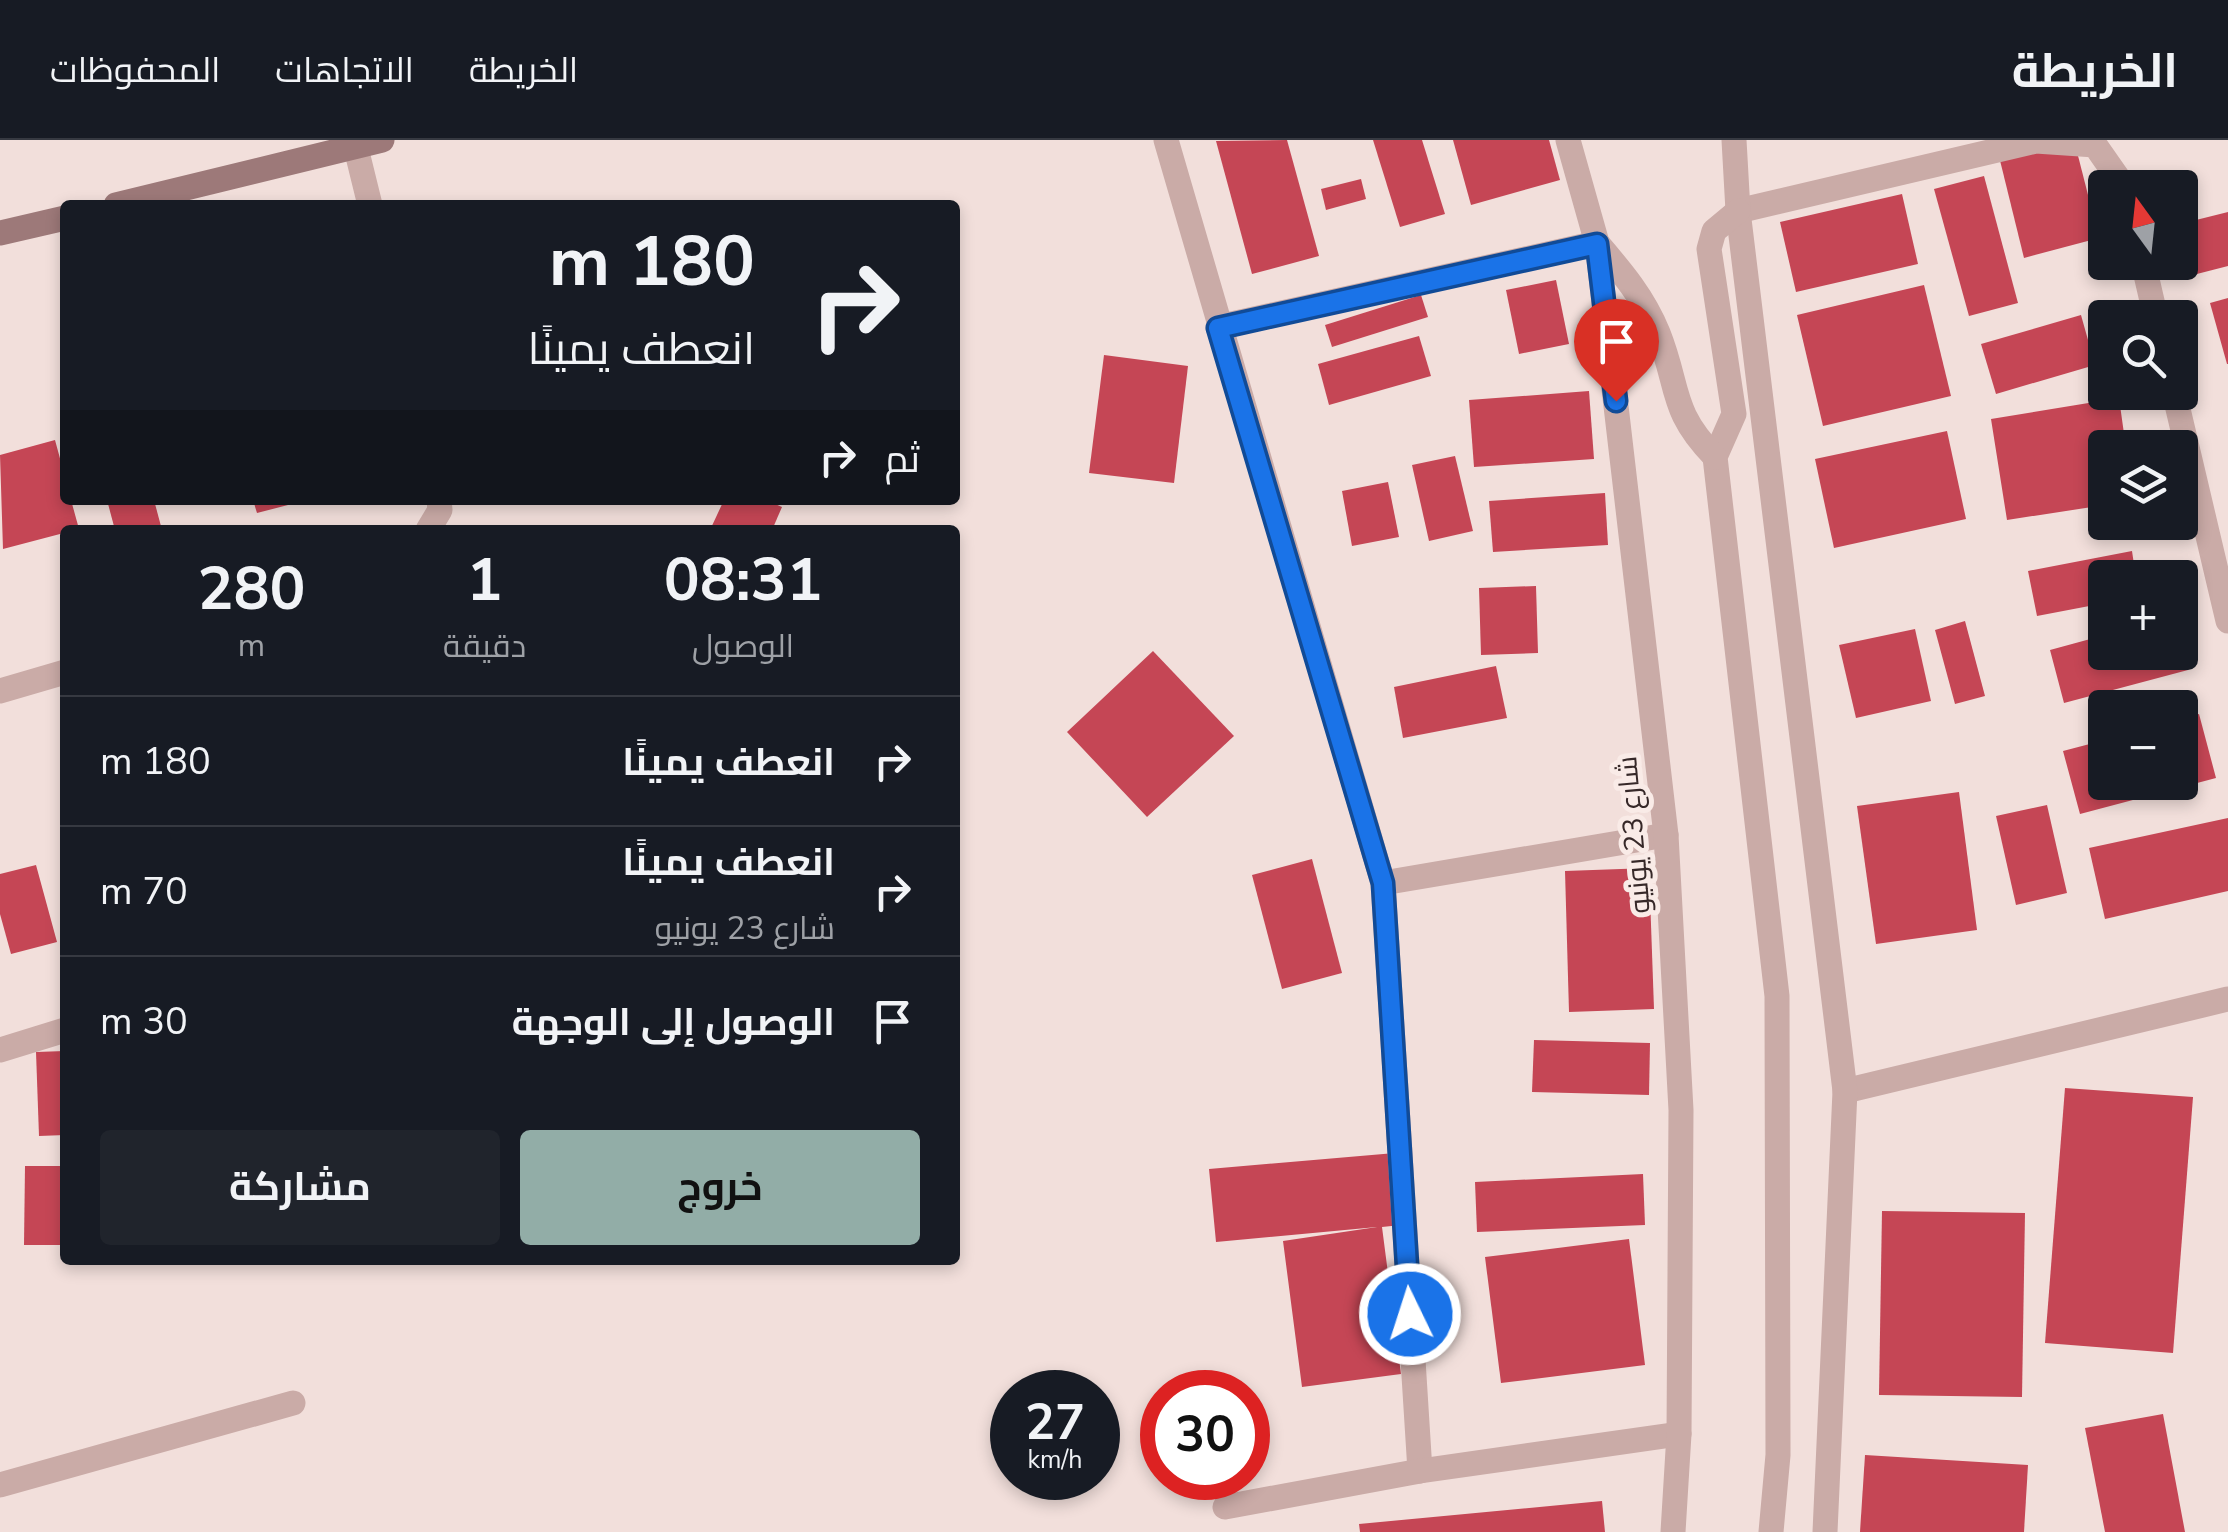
<!DOCTYPE html>
<html lang="ar">
<head>
<meta charset="utf-8">
<style>
	body { margin:0; font-family:"Nunito Sans",Cairo,sans-serif; background:#20242c; color:#f1f3f6; direction:rtl; height:100vh; display:flex; flex-direction:column; font-size:38px; white-space:nowrap }
	* { box-sizing:border-box; margin:0 }
	p { font-size:32px; color:#9ea1a6 }
	.icon { flex:none; width:55px; height:55px; fill:none; stroke:currentColor; stroke-width:2; stroke-linecap:round; stroke-linejoin:round }
	.map { position:relative; flex:1; overflow:hidden; direction:ltr }
	.panel { position:absolute; left:60px; top:385px; width:900px; height:740px; display:flex; flex-direction:column; background:#171b24; border-radius:10px; box-shadow:0 5px 15px #0003; direction:rtl }
	.panel>* { flex:none }
	.guide { position:absolute; left:60px; top:60px; width:900px; height:305px; border-radius:10px; box-shadow:0 5px 15px #0003; direction:rtl; background:#171b24; color:#f1f3f6; overflow:hidden }
	.needle { width:65px; rotate:345deg }
	.controls { position:absolute; left:2088px; top:30px; display:grid; gap:20px }
	.controls a { display:grid; place-items:center; width:110px; height:110px; border-radius:10px; background:#171b24; box-shadow:0 5px 15px #0003; font-size:50px }
	.speed { position:absolute; left:990px; top:1230px; display:flex; gap:20px; font-size:50px; font-weight:700; text-align:center }
	.speed>* { display:grid; place-content:center; width:130px; height:130px; border-radius:50%; background:#171b24; box-shadow:0 5px 15px #0003; line-height:1 }
	.speed small { font-size:25px; font-weight:400 }
	.speed .limit { border:15px solid #d22; background:#fff; color:#111 }
	.pin { position:absolute; display:grid; place-items:center; width:85px; height:85px; color:#fff; margin:-102px -42px; border-radius:50% 50% 50% 0; rotate:-45deg; box-shadow:0 0 10px #0007 }
	.pin .icon { rotate:45deg }
	.me { position:absolute; width:110px; margin:-55px; rotate:356deg; stroke-linejoin:round; filter:drop-shadow(0 0 8px #0008) }
	.turn { display:flex; align-items:center; gap:35px; height:210px; padding:0 40px; font-size:45px }
	.turn .icon { width:130px; height:130px; stroke-width:2.5 }
	.turn b { display:block; font-size:70px; line-height:85px }
	.then { display:flex; align-items:center; height:95px; padding:0 40px; background:#0003; gap:20px; font-size:38px }
	.eta { display:flex; justify-content:space-evenly; align-items:center; height:170px; text-align:center }
	.eta b { font-size:60px; font-weight:700; line-height:70px }
	.primary-button { display:flex; gap:20px; margin-top:auto; padding:20px 40px }
	.primary-button a { flex:1; height:115px; border-radius:10px; background:#92ada7; color:#111; font-size:40px; font-weight:700; line-height:115px; text-align:center }
	.primary-button a+a { background:#20242c; color:#f1f3f6 }
	ul { padding:0; list-style:none }
	li { display:flex; align-items:center; gap:30px; height:130px; padding:0 40px; border-top:2px solid #363941 }
	li div { flex:1 }
	li b { display:block; font-size:38px }
	li em { font-style:normal }
	header { display:flex; align-items:center; gap:60px; box-sizing:border-box; height:140px; padding:0 50px; background:#171b24; border-bottom:2px solid #363941 }
	header strong { font-size:48px }
	nav { display:flex; gap:55px; margin-inline-start:auto; font-size:35px }
	.map>svg:first-child { display:block }
</style>
</head>
<body>
<header>
<strong>الخريطة</strong>
<nav><a>الخريطة</a><a>الاتجاهات</a><a>المحفوظات</a></nav>
</header>
<div class="map">
<svg width="2228" height="1392" viewBox="0 0 2228 1392">
	<rect width="100%" height="100%" fill="#f2dfdb"/>
	<!-- building -->
	<g fill="#c54655">
		<path d="M 1287,0 L 1319,116 L 1252,134 L 1216,1 Z"/>
		<path d="M 1373,0 L 1422,0 L 1445,74 L 1400,87 Z"/>
		<path d="M 1453,0 L 1549,0 L 1560,40 L 1471,65 Z"/>
		<path d="M 1995,0 L 2074,0 L 2099,98 L 2024,118 Z"/>
		<path d="M 1984,36 L 2018,163 L 1969,176 L 1934,49 Z"/>
		<path d="M 1361,39 L 1366,59 L 1326,70 L 1321,49 Z"/>
		<path d="M 1902,54 L 1918,124 L 1796,152 L 1780,82 Z"/>
		<path d="M 2228,72 L 2228,126 L 2193,135 L 2180,84 Z"/>
		<path d="M 1556,140 L 1569,204 L 1519,214 L 1506,150 Z"/>
		<path d="M 1924,145 L 1951,256 L 1823,286 L 1797,175 Z"/>
		<path d="M 1421,155 L 1428,177 L 1332,207 L 1325,185 Z"/>
		<path d="M 2228,158 L 2228,224 L 2227,224 L 2210,163 Z"/>
		<path d="M 2081,175 L 2095,225 L 1996,254 L 1981,204 Z"/>
		<path d="M 1419,196 L 1431,236 L 1329,265 L 1318,224 Z"/>
		<path d="M 1104,215 L 1188,226 L 1174,343 L 1089,333 Z"/>
		<path d="M 1589,251 L 1594,319 L 1474,327 L 1469,260 Z"/>
		<path d="M 2119,258 L 2126,308 L 2105,308 L 2105,365 L 2007,380 L 1991,279 Z"/>
		<path d="M 1947,291 L 1966,379 L 1834,408 L 1815,319 Z"/>
		<path d="M 55,300 L 65,337 L 65,360 L 71,360 L 79,389 L 3,409 L 0,315 Z"/>
		<path d="M 1455,316 L 1473,391 L 1429,401 L 1412,325 Z"/>
		<path d="M 1388,342 L 1399,397 L 1352,406 L 1342,351 Z"/>
		<path d="M 1605,353 L 1608,405 L 1493,412 L 1489,361 Z"/>
		<path d="M 107,360 L 154,360 L 162,390 L 115,390 Z"/>
		<path d="M 253,360 L 287,360 L 288,365 L 257,373 Z"/>
		<path d="M 724,360 L 766,360 L 782,367 L 772,390 L 710,390 Z"/>
		<path d="M 2132,411 L 2136,438 L 2105,438 L 2105,463 L 2037,476 L 2028,431 Z"/>
		<path d="M 1536,446 L 1538,513 L 1481,515 L 1479,448 Z"/>
		<path d="M 1965,481 L 1985,556 L 1955,564 L 1935,490 Z"/>
		<path d="M 1915,489 L 1931,561 L 1856,578 L 1839,505 Z"/>
		<path d="M 2105,495 L 2105,512 L 2183,512 L 2188,530 L 2064,563 L 2050,510 Z"/>
		<path d="M 1153,511 L 1234,596 L 1147,677 L 1067,592 Z"/>
		<path d="M 1496,526 L 1507,578 L 1403,598 L 1394,547 Z"/>
		<path d="M 2199,574 L 2216,638 L 2080,674 L 2063,611 L 2105,600 L 2105,642 L 2180,642 L 2180,579 Z"/>
		<path d="M 1959,652 L 1977,790 L 1876,804 L 1857,666 Z"/>
		<path d="M 2047,665 L 2067,753 L 2016,765 L 1996,676 Z"/>
		<path d="M 2228,678 L 2228,751 L 2105,779 L 2089,708 Z"/>
		<path d="M 1312,719 L 1342,833 L 1282,849 L 1252,735 Z"/>
		<path d="M 36,725 L 57,802 L 11,814 L 0,774 L 0,734 Z"/>
		<path d="M 1649,728 L 1654,869 L 1569,872 L 1565,731 Z"/>
		<path d="M 1534,900 L 1650,903 L 1649,955 L 1532,952 Z"/>
		<path d="M 65,911 L 65,995 L 39,996 L 36,912 Z"/>
		<path d="M 2065,948 L 2193,957 L 2173,1213 L 2045,1203 Z"/>
		<path d="M 1395,1013 L 1401,1085 L 1382,1087 L 1401,1234 L 1302,1247 L 1283,1101 L 1377,1087 L 1216,1102 L 1209,1029 Z"/>
		<path d="M 25,1026 L 65,1026 L 65,1105 L 24,1105 Z"/>
		<path d="M 1643,1034 L 1645,1085 L 1477,1092 L 1475,1042 Z"/>
		<path d="M 1882,1071 L 2025,1073 L 2022,1257 L 1879,1255 Z"/>
		<path d="M 1629,1099 L 1645,1225 L 1501,1243 L 1485,1117 Z"/>
		<path d="M 2163,1274 L 2185,1392 L 2105,1392 L 2085,1288 Z"/>
		<path d="M 1865,1315 L 2028,1325 L 2024,1392 L 1860,1392 Z"/>
		<path d="M 1602,1361 L 1605,1392 L 1360,1392 L 1359,1384 Z"/>
	</g>
	<g fill="none" stroke-linecap="round" stroke-linejoin="round">
		<!-- minor -->
		<g stroke="#caaba7" stroke-width="25">
			<path d="M 354,0 L 370,65"/>
			<path d="M 1166,0 L 1383,743 L 1420,1331"/>
			<path d="M 1738,71 L 2036,1 L 2095,5 L 2125,48"/>
			<path d="M 2143,122 L 2156,178"/>
			<path d="M 1218,187 L 1597,103"/>
			<path d="M 2174,252 L 2228,481"/>
			<path d="M 428,390 L 440,370 L 439,360"/>
			<path d="M 0,551 L 65,532"/>
			<path d="M 1383,743 L 1666,695"/>
			<path d="M 0,910 L 65,890"/>
			<path d="M 1845,951 L 2228,859"/>
			<path d="M 0,1345 L 293,1263"/>
			<path d="M 1225,1367 L 1420,1331 L 1679,1294"/>
		</g>
		<!-- tertiary -->
		<g stroke="#caaba7" stroke-width="25">
			<path d="M 1568,0 L 1597,103 L 1666,695 L 1681,970 L 1679,1294 L 1673,1392"/>
			<path d="M 1734,0 L 1738,71 L 1845,951 L 1825,1392"/>
			<path d="M 1738,71 L 1714,91 L 1709,109 L 1734,274 L 1715,317 L 1777,856 L 1778,1315 L 1771,1392"/>
			<path d="M 1597,103 C 1622,132 1644,158 1658,193 C 1680,248 1669,270 1715,317"/>
		</g>
		<!-- secondary -->
		<g stroke="#9d7979" stroke-width="25">
			<path d="M 116,65 L 382,0"/>
			<path d="M 0,93 L 65,78"/>
		</g>
	</g>
	<g fill="none" stroke-linecap="round" stroke-linejoin="round">
		<defs>
			<path id="route" d="M 1410,1174 L 1383,743 L 1218,188 L 1597,104 L 1616,261"/>
		</defs>
		<!-- route casing -->
		<use href="#route" stroke="#114b97" stroke-width="25"/>
		<!-- route -->
		<use href="#route" stroke="#1a73e8" stroke-width="18"/>
	</g>
	<g text-anchor="middle" stroke-width="10" stroke-linejoin="round" paint-order="stroke">
		<!-- street labels -->
		<g font-size="28" fill="#362828" stroke="#f9ebe7">
			<text transform="translate(1633 695) rotate(-95)" y="10">شارع 23 يونيو</text>
		</g>
	</g>
</svg>
<div class="controls">
<a><svg class="needle" viewBox="-14 -14 28 28"><path d="M0-13l5 13h-10z" fill="#e53935"/><path d="M0 13l5-13h-10z" fill="#9ea1a6"/></svg></a>
<a><svg class="icon" aria-label="search" viewBox="0 0 24 24"><circle cx="10" cy="10" r="6"/><path d="M15 15l6 6"/></svg></a>
<a><svg class="icon" aria-label="layers" viewBox="0 0 24 24"><path d="M12 4l9 5-9 5-9-5zM3 14l9 5 9-5"/></svg></a>
<a>+</a>
<a>−</a>
</div>
<div class="speed"><div>27<small>km/h</small></div><div class="limit">30</div></div>
<div class="pin" style="left:1616px;top:261px;background:#d93025"><svg class="icon" aria-label="arrive" viewBox="0 0 24 24"><path d="M6 21V4h12l-3 4 3 4H6"/></svg></div>
<svg class="me" style="left:1410px;top:1174px" viewBox="-20 -20 40 40"><circle r="17" fill="#1a73e8" stroke="#fff" stroke-width="3"/><path d="M0-11L8 9 0 5-8 9z" fill="#fff"/></svg>
<div class="guide">
<div class="turn"><svg class="icon" aria-label="right" viewBox="0 0 24 24"><path d="M7 20v-9h11M14 6l5 5-5 5"/></svg><div><b>180 m</b>انعطف يمينًا</div></div>
<div class="then">ثم<svg class="icon" aria-label="right" viewBox="0 0 24 24"><path d="M7 20v-9h11M14 6l5 5-5 5"/></svg></div>
</div>
<section class="panel">
<div class="eta">
<div><b>08:31</b><p>الوصول</p></div>
<div><b>1</b><p>دقيقة</p></div>
<div><b>280</b><p>m</p></div>
</div>
<ul>
<li><svg class="icon" aria-label="right" viewBox="0 0 24 24"><path d="M7 20v-9h11M14 6l5 5-5 5"/></svg><div><b>انعطف يمينًا</b></div><em>180 m</em></li>
<li><svg class="icon" aria-label="right" viewBox="0 0 24 24"><path d="M7 20v-9h11M14 6l5 5-5 5"/></svg><div><b>انعطف يمينًا</b><p>شارع 23 يونيو</p></div><em>70 m</em></li>
<li><svg class="icon" aria-label="arrive" viewBox="0 0 24 24"><path d="M6 21V4h12l-3 4 3 4H6"/></svg><div><b>الوصول إلى الوجهة</b></div><em>30 m</em></li>
</ul>
<div class="primary-button"><a>خروج</a><a>مشاركة</a></div>
</section>
</div>
</body>
</html>
